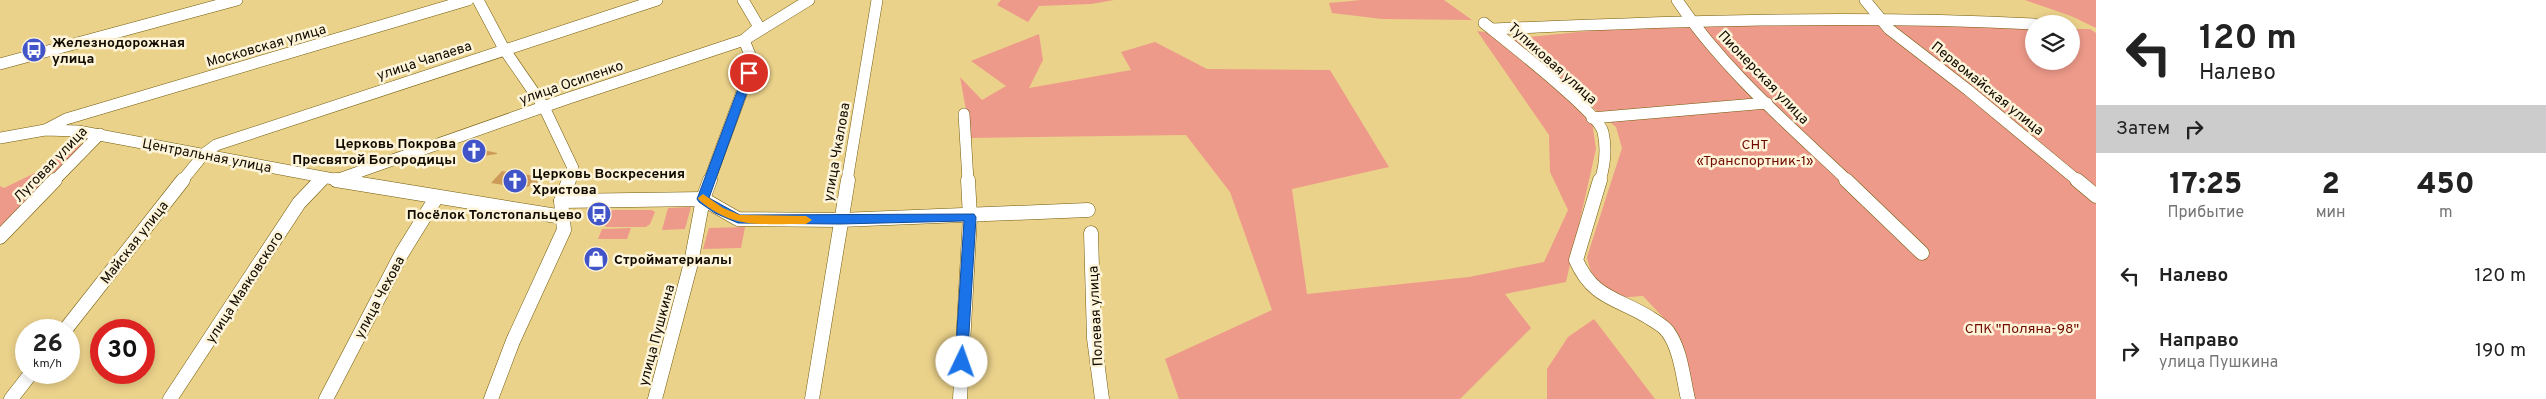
<!DOCTYPE html>
<html lang="ru">
<head>
<meta charset="utf-8">
<style>
	body { margin:0; font-family:Overpass,sans-serif; background:#f6f6f6; color:#222; height:100vh; display:flex; flex-direction:column; font-size:19px; white-space:nowrap }
	* { box-sizing:border-box; margin:0 }
	p { font-size:16px; color:#767676 }
	.icon { flex:none; width:28px; height:28px; fill:none; stroke:currentColor; stroke-width:2; stroke-linecap:round; stroke-linejoin:round }
	.map { position:relative; flex:1; overflow:hidden }
	.details { display:flex; flex-direction:column; background:#fff; width:450px }
	.details>* { flex:none }
	.banner { background:#fff; color:#222; overflow:hidden }
	.buttons { position:absolute; left:2025px; top:15px; display:grid; gap:10px }
	.buttons a { display:grid; place-items:center; width:55px; height:55px; border-radius:50%; background:#fff; box-shadow:0 2px 8px #0003; font-size:25px }
	.speed { position:absolute; left:15px; top:319px; display:flex; gap:10px; font-size:25px; font-weight:700; text-align:center }
	.speed>* { display:grid; place-content:center; width:65px; height:65px; border-radius:50%; background:#fff; box-shadow:0 2px 8px #0003; line-height:1 }
	.speed small { font-size:12px; font-weight:400 }
	.speed .limit { border:8px solid #d22; background:#fff; color:#111 }
	.pin { position:absolute; display:grid; place-items:center; width:42px; height:42px; color:#fff; margin:-21px; border:2px solid #fff; border-radius:50%; box-shadow:0 1px 5px #0007 }
	.me { position:absolute; width:55px; margin:-28px; rotate:3deg; stroke-linejoin:round; filter:drop-shadow(0 0 4px #0008) }
	.turn { display:flex; align-items:center; gap:18px; height:105px; padding:0 20px; font-size:22px }
	.turn .icon { width:65px; height:65px; stroke-width:2.5 }
	.turn b { display:block; font-size:35px; line-height:42px }
	.then { display:flex; align-items:center; height:48px; padding:0 20px; background:#0003; gap:10px; font-size:19px }
	.eta { display:flex; justify-content:space-evenly; align-items:center; height:85px; text-align:center }
	.eta b { font-size:30px; font-weight:800; line-height:35px }
	ul { padding:0; list-style:none }
	li { display:flex; align-items:center; gap:15px; height:75px; padding:0 20px }
	li div { flex:1 }
	li b { display:block; font-size:19px }
	li em { font-style:normal }
	main { display:flex; flex:1; min-height:0 }
	.map>svg:first-child { display:block }
</style>
</head>
<body>
<main>
<div class="map">
<svg width="2096" height="399" viewBox="0 0 2096 399">
	<rect width="100%" height="100%" fill="#ebd28b"/>
	<!-- green -->
	<g fill="#ee9a8a">
		<path d="M 1001,0 L 1114,0 L 1091,4 L 1039,6 L 1028,22 L 997,5 Z"/>
		<path d="M 1361,0 L 1444,0 L 1472,20 L 1382,19 L 1332,13 L 1329,3 Z"/>
		<path d="M 2025,0 L 2096,0 L 2096,28 L 2071,16 Z"/>
		<path d="M 1687,21 L 2034,28 L 2034,61 L 2071,61 L 2071,29 L 2090,29 L 2096,33 L 2096,399 L 1691,399 L 1675,330 L 1643,296 C 1635,296 1623,299 1616,296 C 1598,291 1590,273 1587,257 L 1622,148 L 1616,127 L 1510,39 Z"/>
		<path d="M 1477,31 L 1491,33 L 1592,121 L 1596,149 L 1566,282 L 1505,294 L 1531,328 L 1460,399 L 1179,399 L 1165,359 L 1272,310 L 1230,192 L 1186,135 L 971,138 L 960,77 L 982,100 L 1006,86 L 971,61 L 1039,34 L 1043,60 L 1029,88 L 1131,70 L 1121,52 L 1155,42 L 1207,69 L 1330,70 L 1389,167 L 1292,189 L 1307,294 L 1469,277 L 1544,262 L 1568,210 L 1550,172 L 1549,135 Z"/>
		<path d="M 77,144 L 94,145 L 71,167 L 45,178 L 0,243 L 0,186 L 4,188 L 43,169 L 51,160 Z"/>
		<path d="M 691,207 L 685,229 L 662,230 L 668,208 Z"/>
		<path d="M 613,210 L 652,210 L 655,212 L 650,224 L 646,227 L 606,227 L 603,224 L 608,212 Z"/>
		<path d="M 745,227 L 741,248 L 703,249 L 709,228 Z"/>
		<path d="M 631,228 L 627,239 L 598,239 L 602,229 Z"/>
		<path d="M 1594,319 L 1655,399 L 1547,399 L 1547,369 L 1568,337 Z"/>
	</g>
	<!-- building -->
	<g fill="#ce9a57">
		<path d="M 470,147 L 497,153 L 497,154 L 476,157 L 462,155 Z"/>
		<path d="M 502,171 L 535,176 L 538,183 L 524,188 L 491,183 Z"/>
	</g>
	<g fill="none" stroke-linecap="round" stroke-linejoin="round">
		<defs>
			<g id="minor-far1">
				<path d="M 478,0 L 504,49 L 544,107 L 573,168 L 568,181"/>
				<path d="M 1677,0 C 1723,69 1788,124 1848,181"/>
				<path d="M 1865,0 L 1889,29 L 1968,90 L 2078,181"/>
				<path d="M 1484,23 C 1505,40 1598,112 1603,132 C 1607,150 1605,165 1600,181"/>
				<path d="M 1493,29 C 1674,21 1853,15 2034,24"/>
				<path d="M 0,64 L 237,0"/>
				<path d="M 964,114 L 968,181"/>
				<path d="M 1592,118 L 1767,103"/>
				<path d="M 47,129 L 66,119 L 468,0"/>
				<path d="M 0,138 L 45,130 L 78,131 L 344,181"/>
				<path d="M 336,180 L 566,99 L 744,40 L 809,0"/>
				<path d="M 54,181 L 100,134"/>
				<path d="M 182,181 L 204,154 L 216,145 L 657,0"/>
				<path d="M 320,181 L 323,178"/>
				<path d="M 709,181 L 749,73 L 750,55 L 744,40 L 759,27 L 743,0"/>
				<path d="M 847,181 L 877,0"/>
			</g>
			<g id="minor">
				<path d="M 336,180 L 563,217"/>
				<path d="M 1600,180 L 1576,260 C 1593,299 1618,298 1650,318 C 1656,322 1664,326 1668,332 C 1681,350 1683,378 1688,399"/>
				<path d="M 1846,180 L 1922,253"/>
				<path d="M 2077,180 L 2096,196"/>
				<path d="M 561,201 L 703,199 L 738,219 L 840,220 L 1088,210"/>
				<path d="M 1091,233 L 1094,338 L 1102,399"/>
				<path d="M 0,237 L 55,180"/>
				<path d="M 65,330 L 183,180"/>
				<path d="M 11,399 L 32,372"/>
				<path d="M 170,399 L 299,203 L 321,180"/>
				<path d="M 326,399 L 402,253 L 436,198"/>
				<path d="M 491,399 L 513,341 L 564,230 L 561,201 L 569,180"/>
				<path d="M 655,399 L 691,263 L 703,199 L 710,180"/>
				<path d="M 812,399 L 848,180"/>
				<path d="M 960,399 L 970,217 L 968,180"/>
			</g>
		</defs>
		<!-- minor-far1 casing -->
		<use href="#minor-far1" stroke="#725b0a" stroke-width="12"/>
		<!-- minor casing -->
		<use href="#minor" stroke="#725b0a" stroke-width="15"/>
		<!-- minor-far1 -->
		<use href="#minor-far1" stroke="#fff" stroke-width="11"/>
		<!-- minor -->
		<use href="#minor" stroke="#fff" stroke-width="14"/>
	</g>
	<!-- route -->
	<path fill="#1a73e8" stroke="#114b97" d="M 749,70 L 754,73 L 709,198 L 740,215 L 974,214 L 976,217 L 967,366 L 962,368 L 955,362 L 964,221 L 840,224 L 738,223 L 715,213 L 699,202 L 697,199 L 744,73 Z"/>
	<!-- slow -->
	<path fill="#f59e0b" d="M 703,194 L 723,208 L 740,215 L 806,216 L 812,220 L 806,224 C 762,223 736,231 699,200 L 698,198 Z"/>
	<!-- icons -->
	<defs>
		<symbol id="bus-disc" viewBox="-11 -11 22 22"><circle r="9.5" fill="#4155c9" stroke="#fef4d9"/><path d="M-5-6H5V4H4V6H2V4H-2V6H-4V4H-5ZM-3.5-4V0h7V-4ZM-3.5 1.2v1.5H-2V1.2ZM2 1.2v1.5H3.5V1.2Z" fill="#fff"/></symbol>
		<symbol id="church-disc" viewBox="-11 -11 22 22"><circle r="9.5" fill="#4155c9" stroke="#fef4d9"/><path d="M-1.2-6h2.4v3.5h3.3v2.4h-3.3V6h-2.4V-.1h-3.3v-2.4h3.3Z" fill="#fff"/></symbol>
		<symbol id="shop-disc" viewBox="-11 -11 22 22"><circle r="9.5" fill="#4155c9" stroke="#fef4d9"/><path d="M-5-2.5h2.3a2.7 3.5 0 0 1 5.4 0H5L5.5 6h-11ZM-1.5-2.5h3a1.5 2.3 0 0 0-3 0Z" fill="#fff"/></symbol>
	</defs>
	<g fill-rule="evenodd">
		<use href="#bus-disc" x="20" y="36" width="28" height="28"/>
		<use href="#church-disc" x="460" y="137" width="28" height="28"/>
		<use href="#church-disc" x="501" y="167" width="28" height="28"/>
		<use href="#bus-disc" x="585" y="200" width="28" height="28"/>
		<use href="#shop-disc" x="582" y="245" width="28" height="28"/>
	</g>
	<g text-anchor="middle" stroke-width="5" stroke-linejoin="round" paint-order="stroke">
		<!-- poi labels -->
		<g font-size="14" font-weight="bold" fill="#120b00" stroke="#fef4d9" text-anchor="start">
			<text x="52" y="47">Железнодорожная<tspan x="52" dy="16">улица</tspan></text>
			<text x="456" y="148" text-anchor="end">Церковь Покрова<tspan x="456" dy="16">Пресвятой Богородицы</tspan></text>
			<text x="532" y="178">Церковь Воскресения<tspan x="532" dy="16">Христова</tspan></text>
			<text x="582" y="219" text-anchor="end">Посёлок Толстопальцево</text>
			<text x="614" y="264">Стройматериалы</text>
		</g>
		<!-- street labels -->
		<g font-size="14" fill="#120b00" stroke="#fef4d9">
			<text transform="translate(266 45) rotate(-16)" y="5">Московская улица</text>
			<text transform="translate(424 60) rotate(-18)" y="5">улица Чапаева</text>
			<text transform="translate(1553 63) rotate(42)" y="5">Тупиковая улица</text>
			<text transform="translate(1764 77) rotate(46)" y="5">Пионерская улица</text>
			<text transform="translate(571 82) rotate(-19)" y="5">улица Осипенко</text>
			<text transform="translate(1988 88) rotate(39)" y="5">Первомайская улица</text>
			<text transform="translate(836 152) rotate(-80)" y="5">улица Чкалова</text>
			<text transform="translate(207 155) rotate(11)" y="5">Центральная улица</text>
			<text transform="translate(50 164) rotate(-46)" y="5">Луговая улица</text>
			<text transform="translate(134 242) rotate(-52)" y="5">Майская улица</text>
			<text transform="translate(244 287) rotate(-57)" y="5">улица Маяковского</text>
			<text transform="translate(379 297) rotate(-62)" y="5">улица Чехова</text>
			<text transform="translate(1095 316) rotate(-93)" y="5">Полевая улица</text>
			<text transform="translate(656 335) rotate(-75)" y="5">улица Пушкина</text>
		</g>
		<!-- park labels -->
		<g font-size="14" fill="#700b01" stroke="#fef4d9">
			<text x="1755" y="149">СНТ<tspan x="1755" dy="16">«Транспортник-1»</tspan></text>
			<text x="2022" y="333">СПК "Поляна-98"</text>
		</g>
	</g>
</svg>
<div class="buttons">
<a><svg class="icon" aria-label="layers" viewBox="0 0 24 24"><path d="M12 4l9 5-9 5-9-5zM3 14l9 5 9-5"/></svg></a>
</div>
<div class="speed"><div>26<small>km/h</small></div><div class="limit">30</div></div>
<div class="pin" style="left:749px;top:73px;background:#d93025"><svg class="icon" aria-label="arrive" viewBox="0 0 24 24"><path d="M6 21V4h12l-3 4 3 4H6"/></svg></div>
<svg class="me" style="left:962px;top:362px" viewBox="-20 -20 40 40"><circle r="19" fill="#fff"/><path d="M0-13L10 11 0 6-10 11z" fill="#1a73e8"/></svg>
</div>
<section class="details">
<div class="banner">
<div class="turn"><svg class="icon" aria-label="left" viewBox="0 0 24 24"><path d="M17 20v-9H6M10 6l-5 5 5 5"/></svg><div><b>120 m</b>Налево</div></div>
<div class="then">Затем<svg class="icon" aria-label="right" viewBox="0 0 24 24"><path d="M7 20v-9h11M14 6l5 5-5 5"/></svg></div>
</div>
<div class="eta">
<div><b>17:25</b><p>Прибытие</p></div>
<div><b>2</b><p>мин</p></div>
<div><b>450</b><p>m</p></div>
</div>
<ul>
<li><svg class="icon" aria-label="left" viewBox="0 0 24 24"><path d="M17 20v-9H6M10 6l-5 5 5 5"/></svg><div><b>Налево</b></div><em>120 m</em></li>
<li><svg class="icon" aria-label="right" viewBox="0 0 24 24"><path d="M7 20v-9h11M14 6l5 5-5 5"/></svg><div><b>Направо</b><p>улица Пушкина</p></div><em>190 m</em></li>
</ul>
</section>
</main>
</body>
</html>
